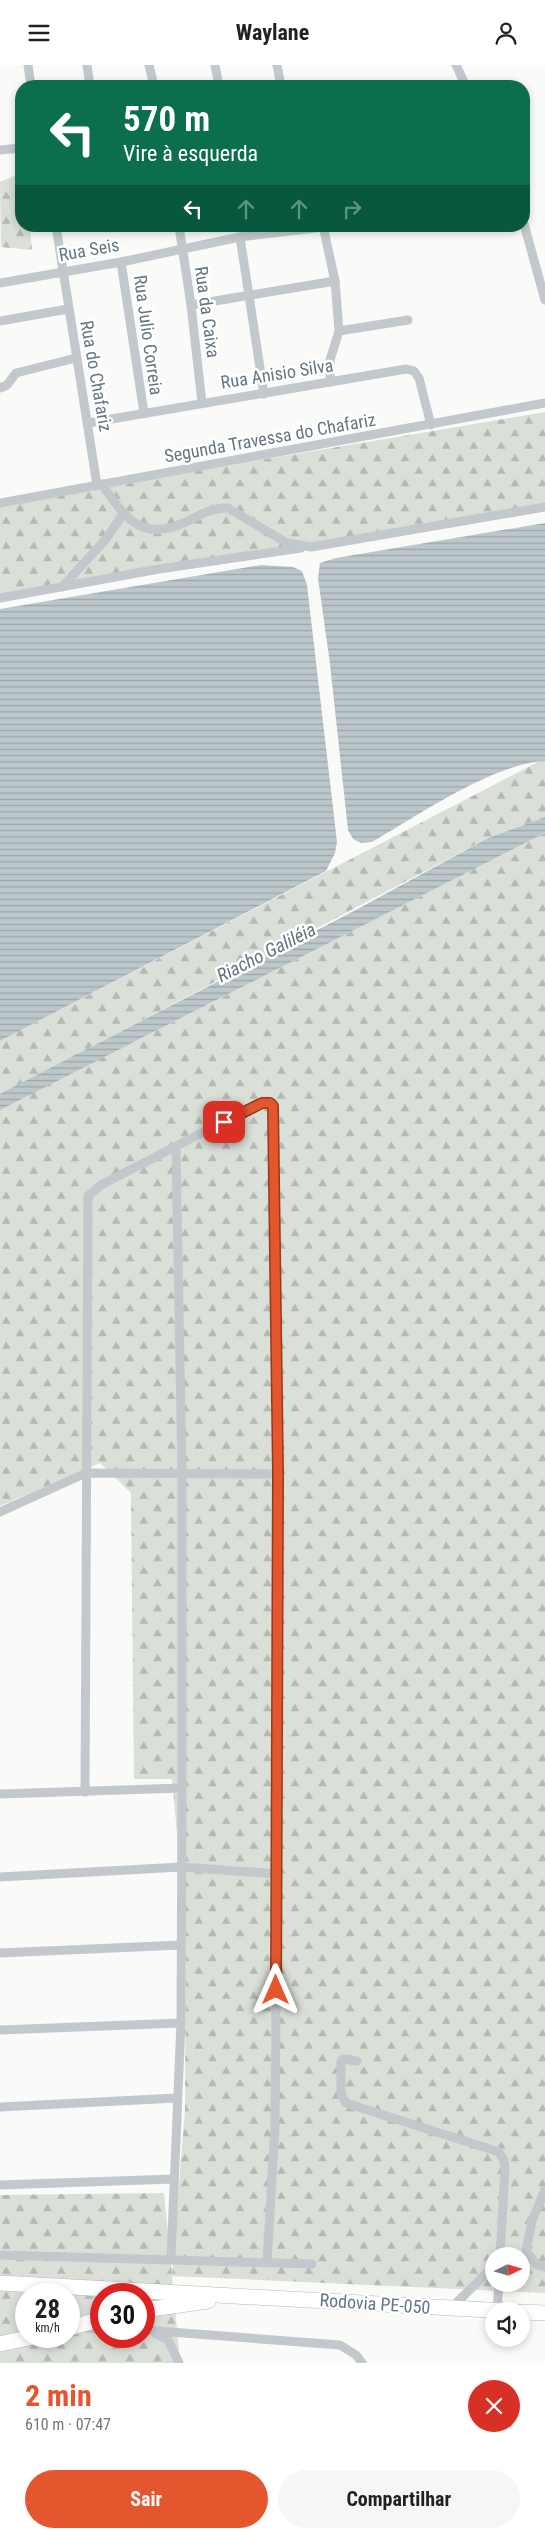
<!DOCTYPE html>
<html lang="pt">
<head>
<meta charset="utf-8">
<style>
	body { margin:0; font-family:"Roboto Condensed",sans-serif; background:#f6f6f6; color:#202124; height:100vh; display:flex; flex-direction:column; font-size:19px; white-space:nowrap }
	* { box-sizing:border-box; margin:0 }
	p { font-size:16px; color:#757577 }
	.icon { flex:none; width:28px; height:28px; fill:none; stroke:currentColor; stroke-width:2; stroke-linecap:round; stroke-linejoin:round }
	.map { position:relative; height:2298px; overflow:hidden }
	.drawer { display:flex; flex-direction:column; background:#fff; flex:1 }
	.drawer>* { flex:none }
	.guide { position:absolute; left:15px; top:15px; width:515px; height:152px; border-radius:20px; box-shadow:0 2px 8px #0003; background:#0b6e4f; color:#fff; overflow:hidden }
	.needle { width:32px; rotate:85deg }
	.buttons { position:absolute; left:485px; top:2182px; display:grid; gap:10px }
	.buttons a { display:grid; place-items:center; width:45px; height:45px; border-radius:50%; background:#fff; box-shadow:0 2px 8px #0003; font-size:25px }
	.speed { position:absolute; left:15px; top:2218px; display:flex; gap:10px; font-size:25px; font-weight:700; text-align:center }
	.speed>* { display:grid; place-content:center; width:65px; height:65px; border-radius:50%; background:#fff; box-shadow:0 2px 8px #0003; line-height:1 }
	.speed small { font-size:12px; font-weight:400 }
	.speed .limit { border:8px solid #d22; background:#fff; color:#111 }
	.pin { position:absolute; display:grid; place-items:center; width:42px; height:42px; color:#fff; margin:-21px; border-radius:10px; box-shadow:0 2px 8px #0006 }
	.me { position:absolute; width:55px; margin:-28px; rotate:0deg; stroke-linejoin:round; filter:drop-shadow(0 0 4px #0008) }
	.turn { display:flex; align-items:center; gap:18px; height:105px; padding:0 25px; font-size:22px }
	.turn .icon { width:65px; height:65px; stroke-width:2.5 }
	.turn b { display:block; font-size:35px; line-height:42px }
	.lanes { display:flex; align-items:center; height:48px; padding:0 25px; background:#0003; justify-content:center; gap:25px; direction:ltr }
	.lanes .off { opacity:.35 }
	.round { display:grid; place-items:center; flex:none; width:52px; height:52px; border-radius:26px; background:#f6f6f6 }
	.headline { display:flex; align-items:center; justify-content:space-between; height:85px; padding:0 25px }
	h1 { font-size:30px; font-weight:700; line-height:38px; color:#e4572e }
	.cta { display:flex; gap:10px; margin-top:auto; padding:10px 25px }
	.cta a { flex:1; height:58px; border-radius:30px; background:#e4572e; color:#fff; font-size:20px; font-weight:700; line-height:58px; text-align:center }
	.cta a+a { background:#f6f6f6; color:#202124 }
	header { display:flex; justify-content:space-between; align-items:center; height:65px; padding:0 25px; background:#fff; font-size:22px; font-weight:700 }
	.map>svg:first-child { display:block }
</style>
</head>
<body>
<header><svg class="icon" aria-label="menu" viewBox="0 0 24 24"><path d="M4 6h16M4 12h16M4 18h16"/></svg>Waylane<svg class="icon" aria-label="person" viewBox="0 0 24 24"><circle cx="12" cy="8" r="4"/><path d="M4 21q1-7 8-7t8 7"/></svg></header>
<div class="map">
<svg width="545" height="2298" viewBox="0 0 545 2298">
	<defs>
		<pattern id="forest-firs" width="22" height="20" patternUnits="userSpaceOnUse" patternTransform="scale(1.25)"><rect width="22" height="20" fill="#dadfd7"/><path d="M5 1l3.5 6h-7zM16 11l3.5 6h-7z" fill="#b4b9b4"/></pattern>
		<pattern id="water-rules" width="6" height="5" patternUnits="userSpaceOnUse" patternTransform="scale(1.25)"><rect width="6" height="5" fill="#bbc7cb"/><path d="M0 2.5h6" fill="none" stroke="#9ca6aa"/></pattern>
	</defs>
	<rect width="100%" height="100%" fill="#fafaf8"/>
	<!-- forest -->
	<g fill="url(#forest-firs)" fill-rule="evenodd">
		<path d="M 21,108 L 21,161 L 30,161 L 32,185 L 1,182 L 0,117 Z"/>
		<path d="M 545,347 L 545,443 L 0,531 L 0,439 Z"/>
		<path d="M 540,696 L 545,696 L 545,752 L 488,773 L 0,1030 L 0,976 Z"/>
		<path d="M 545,768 L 545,2228 L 172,2211 L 180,2298 L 0,2298 L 0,2130 L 164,2128 L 172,2210 L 185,2045 L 186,1866 L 172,1714 L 134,1714 L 131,1428 L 100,1398 L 0,1441 L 0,1038 L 140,974 ZM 494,2191 L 521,2191 L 521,2219 L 494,2219 ZM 26,2229 L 69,2229 L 69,2271 L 26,2271 ZM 101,2229 L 144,2229 L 144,2271 L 101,2271 Z"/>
	</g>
	<!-- water -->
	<g fill="url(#water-rules)">
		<path d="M 545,458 L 545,696 C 494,698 417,751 372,777 L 361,778 L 353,774 L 348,765 L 330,599 L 318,513 L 320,498 L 336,493 Z"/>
		<path d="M 261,500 L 293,502 L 302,506 L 307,520 L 337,777 L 335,788 L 326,806 L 0,976 L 0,544 Z"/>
		<path d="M 545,752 L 545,768 L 0,1045 L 0,1029 L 352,847 L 488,773 Z"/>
	</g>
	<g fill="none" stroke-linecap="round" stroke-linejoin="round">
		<defs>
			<g id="primary">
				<path d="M 0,2218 L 506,2246"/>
				<path d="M 144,2245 L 208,2236"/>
				<path d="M 521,2247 L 545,2248"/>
				<path d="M 69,2263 L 101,2254"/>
				<path d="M 0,2279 L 37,2271"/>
			</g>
		</defs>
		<!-- primary casing -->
		<use href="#primary" stroke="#b5babe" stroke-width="16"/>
		<!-- street -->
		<g stroke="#c3c8cc" stroke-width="9">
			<path d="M 28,0 L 31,21"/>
			<path d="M 87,0 L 90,21"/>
			<path d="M 149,0 L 154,21"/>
			<path d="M 215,0 L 219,21"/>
			<path d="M 277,0 L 281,21"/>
			<path d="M 456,0 L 466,21"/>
			<path d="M 0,85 L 21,83"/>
			<path d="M 524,159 L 545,235"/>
			<path d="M 56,161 L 97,420"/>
			<path d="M 179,161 L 191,240 L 202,338"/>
			<path d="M 323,161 L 335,216 L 339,266 L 330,295 L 330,317"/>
			<path d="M 240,172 L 264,329"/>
			<path d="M 121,197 L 144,348"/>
			<path d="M 0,218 L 121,197 L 240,172 L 332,161"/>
			<path d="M 191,240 L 335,216"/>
			<path d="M 0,256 L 68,244"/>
			<path d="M 339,266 L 408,255"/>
			<path d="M 0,323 L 7,320 L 16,308 L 76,293"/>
			<path d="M 88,358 L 406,304 L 414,306 L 419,313 L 431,360"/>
			<path d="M 102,419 C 126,455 143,478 188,456 C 201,449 213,443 228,443 L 287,478 L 311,482 L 545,442"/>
			<path d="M 0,438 L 545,338"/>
			<path d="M 62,522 L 106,474 L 123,449"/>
			<path d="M 0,533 L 159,504 L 301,483"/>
			<path d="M 0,1447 L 86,1408 L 278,1409"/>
			<path d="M 85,1727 L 88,1131 L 101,1120 L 256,1040 L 269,1038 L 274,1047 L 278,1409 L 277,1809 L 275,2061 L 267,2198"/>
			<path d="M 0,1729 L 182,1723"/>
			<path d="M 0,1812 L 181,1802 L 277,1809"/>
			<path d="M 0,1888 L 181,1880"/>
			<path d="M 0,1965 L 181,1958"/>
			<path d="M 357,1996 L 343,1994 L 341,1997 L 341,2029 L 346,2038 L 499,2087 L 504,2096 L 505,2104 L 500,2191"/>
			<path d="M 0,2042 L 177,2033"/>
			<path d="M 0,2120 L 174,2114"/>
			<path d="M 545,2125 L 532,2156 L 526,2186 L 537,2200 L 545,2202"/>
			<path d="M 0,2190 L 312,2199"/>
			<path d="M 171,2194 L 181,1958 L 182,1723 L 182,1409 L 176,1083"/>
			<path d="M 451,2243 L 494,2201"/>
			<path d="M 497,2246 L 499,2219"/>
			<path d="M 84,2263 L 101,2264"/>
			<path d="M 144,2265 L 340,2280 L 356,2290 L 362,2298"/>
			<path d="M 155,2268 L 168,2275 L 179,2298"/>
		</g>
		<!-- primary -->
		<use href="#primary" stroke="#fff" stroke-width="15"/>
	</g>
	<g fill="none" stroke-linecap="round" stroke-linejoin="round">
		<defs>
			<path id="route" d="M 224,1057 L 262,1038 L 270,1038 L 273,1041 L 278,1408 L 276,1925"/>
		</defs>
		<!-- route casing -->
		<use href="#route" stroke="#94391e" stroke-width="12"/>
		<!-- route -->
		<use href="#route" stroke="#e4572e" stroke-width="9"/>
	</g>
	<g text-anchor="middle" stroke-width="5" stroke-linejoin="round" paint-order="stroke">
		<!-- street labels -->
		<g font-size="18" fill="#657683" stroke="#fff">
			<text transform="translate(89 185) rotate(-10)" y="6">Rua Seis</text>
			<text transform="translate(207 247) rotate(82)" y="6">Rua da Caixa</text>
			<text transform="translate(148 270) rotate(82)" y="6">Rua Julio Correia</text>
			<text transform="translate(277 309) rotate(-9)" y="6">Rua Anisio Silva</text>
			<text transform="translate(96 311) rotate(80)" y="6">Rua do Chafariz</text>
			<text transform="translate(270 373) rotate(-10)" y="6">Segunda Travessa do Chafariz</text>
			<text transform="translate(375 2239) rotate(4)" y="6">Rodovia PE-050</text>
		</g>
		<!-- water labels -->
		<g font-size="19" font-style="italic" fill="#60757c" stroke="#fff">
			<text transform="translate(266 887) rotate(-27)" y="7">Riacho Galiléia</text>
		</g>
	</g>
</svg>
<div class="buttons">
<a><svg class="needle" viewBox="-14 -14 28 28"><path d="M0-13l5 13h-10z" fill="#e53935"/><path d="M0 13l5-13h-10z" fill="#757577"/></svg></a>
<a><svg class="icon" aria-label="sound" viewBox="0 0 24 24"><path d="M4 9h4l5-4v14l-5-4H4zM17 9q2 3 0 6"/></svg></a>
</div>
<div class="speed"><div>28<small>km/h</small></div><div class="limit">30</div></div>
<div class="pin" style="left:224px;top:1057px;background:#d93025"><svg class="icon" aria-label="arrive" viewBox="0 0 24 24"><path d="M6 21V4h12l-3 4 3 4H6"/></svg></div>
<svg class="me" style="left:276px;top:1925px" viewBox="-20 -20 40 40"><path d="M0-17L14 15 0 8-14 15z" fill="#e4572e" stroke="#fff" stroke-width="4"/></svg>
<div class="guide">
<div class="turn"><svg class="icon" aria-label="left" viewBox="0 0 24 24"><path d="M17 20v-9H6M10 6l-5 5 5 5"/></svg><div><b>570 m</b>Vire à esquerda</div></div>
<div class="lanes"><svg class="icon" aria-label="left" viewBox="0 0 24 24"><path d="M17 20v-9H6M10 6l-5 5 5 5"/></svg><svg class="icon off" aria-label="ahead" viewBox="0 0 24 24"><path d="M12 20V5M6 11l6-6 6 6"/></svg><svg class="icon off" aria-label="ahead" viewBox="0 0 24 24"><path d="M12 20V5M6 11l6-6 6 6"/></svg><svg class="icon off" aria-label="right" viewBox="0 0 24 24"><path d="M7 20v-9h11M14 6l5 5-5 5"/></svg></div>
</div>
</div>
<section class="drawer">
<div class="headline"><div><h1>2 min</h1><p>610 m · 07:47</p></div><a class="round" style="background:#d93025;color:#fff"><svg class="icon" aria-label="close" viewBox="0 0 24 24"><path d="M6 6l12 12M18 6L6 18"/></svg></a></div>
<div class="cta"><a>Sair</a><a>Compartilhar</a></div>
</section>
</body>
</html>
